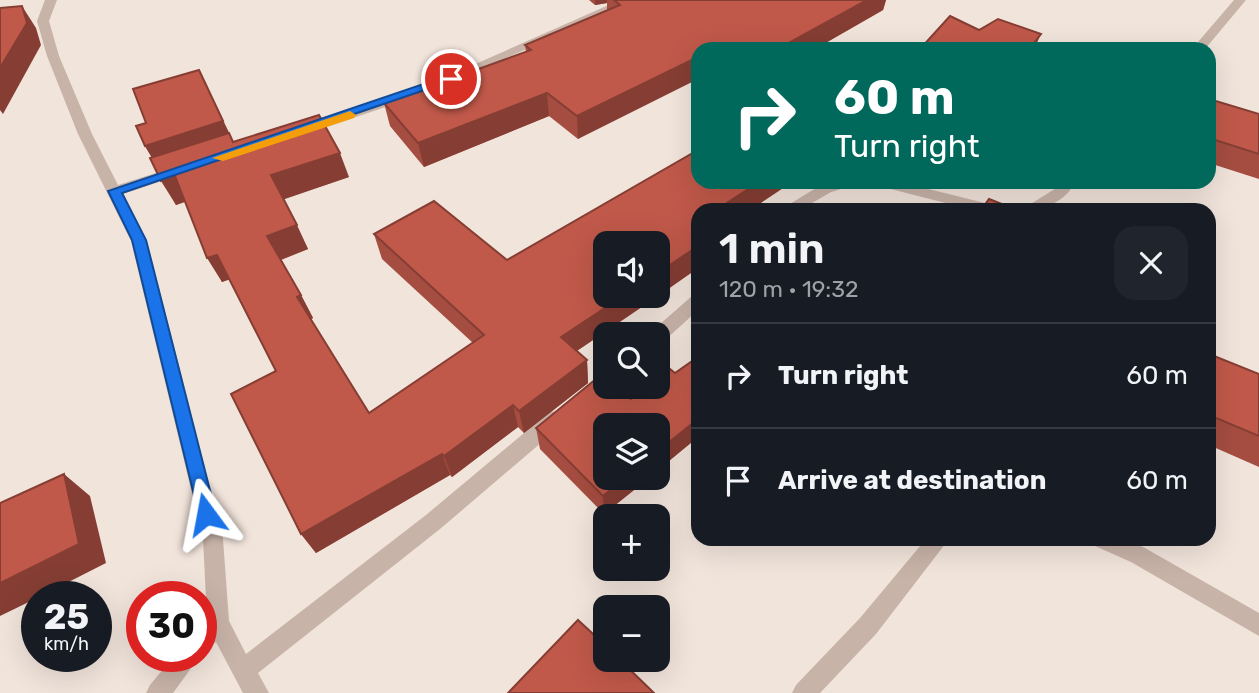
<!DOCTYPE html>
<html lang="en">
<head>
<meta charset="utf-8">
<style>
	body { margin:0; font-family:Rubik,sans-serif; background:#20242c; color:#f1f3f6; height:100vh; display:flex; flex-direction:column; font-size:26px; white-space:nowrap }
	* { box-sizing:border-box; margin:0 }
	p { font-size:23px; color:#9ea1a6 }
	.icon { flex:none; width:38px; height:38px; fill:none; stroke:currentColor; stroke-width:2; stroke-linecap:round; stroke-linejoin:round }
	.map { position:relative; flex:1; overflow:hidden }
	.sheet { position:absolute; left:691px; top:203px; width:525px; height:343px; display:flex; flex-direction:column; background:#171b24; border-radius:21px; box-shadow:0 7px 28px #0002 }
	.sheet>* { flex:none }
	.banner { position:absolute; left:691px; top:42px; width:525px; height:147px; border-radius:21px; box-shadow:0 7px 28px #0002; background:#00695c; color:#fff; overflow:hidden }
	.tools { position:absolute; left:593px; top:231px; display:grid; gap:14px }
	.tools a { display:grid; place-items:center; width:77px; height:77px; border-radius:14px; background:#171b24; box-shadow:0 7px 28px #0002; font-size:35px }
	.speed { position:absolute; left:21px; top:581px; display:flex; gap:14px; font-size:35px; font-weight:700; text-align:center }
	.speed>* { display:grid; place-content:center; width:91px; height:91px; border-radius:50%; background:#171b24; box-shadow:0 7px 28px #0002; line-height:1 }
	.speed small { font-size:18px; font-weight:400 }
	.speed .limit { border:10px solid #d22; background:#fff; color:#111 }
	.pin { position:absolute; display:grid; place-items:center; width:60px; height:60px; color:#fff; margin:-30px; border:4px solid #fff; border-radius:50%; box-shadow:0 2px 7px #0007 }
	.me { position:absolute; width:77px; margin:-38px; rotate:347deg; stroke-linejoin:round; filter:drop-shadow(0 0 5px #0008) }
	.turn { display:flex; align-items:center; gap:24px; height:147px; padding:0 28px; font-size:32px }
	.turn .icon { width:91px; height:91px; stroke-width:2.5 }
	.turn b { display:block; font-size:49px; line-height:60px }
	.round { display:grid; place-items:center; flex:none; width:74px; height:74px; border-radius:21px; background:#20242c }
	.headline { display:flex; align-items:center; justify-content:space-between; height:119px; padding:0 28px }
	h1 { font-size:42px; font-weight:600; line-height:52px }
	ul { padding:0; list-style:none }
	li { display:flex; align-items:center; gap:21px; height:105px; padding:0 28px; border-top:2px solid #363941 }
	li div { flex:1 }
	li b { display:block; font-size:26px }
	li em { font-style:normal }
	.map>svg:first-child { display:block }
</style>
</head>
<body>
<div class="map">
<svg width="1259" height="693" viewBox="0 0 1259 693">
	<rect width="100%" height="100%" fill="#f1e4db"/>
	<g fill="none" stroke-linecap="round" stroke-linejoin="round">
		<!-- minor -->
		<g fill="#c8b3a8" fill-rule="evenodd">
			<path d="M 45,0 L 57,0 L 49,21 L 59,56 L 92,134 L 118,185 L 181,165 L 188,170 L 186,173 L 123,194 L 147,241 L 223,539 L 229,621 L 246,654 L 426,515 L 548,413 L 555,411 L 562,413 L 564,419 L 562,425 L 440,529 L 258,673 L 269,693 L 243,693 L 216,642 L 201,653 L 201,625 L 207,619 L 203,539 L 131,241 L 78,134 L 47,56 L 37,21 Z"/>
			<path d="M 620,0 L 636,0 L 439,88 L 429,88 L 428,85 Z"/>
			<path d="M 1234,0 L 1246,0 L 1205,49 L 1192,49 Z"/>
			<path d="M 404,92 L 409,93 L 409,99 L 306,134 L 296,134 L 294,131 Z"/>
			<path d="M 831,182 L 857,182 L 855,185 L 831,192 L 800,210 L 780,210 L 821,185 Z"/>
			<path d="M 873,182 L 900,182 L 993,205 L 1001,210 L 973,210 L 875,185 Z"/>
			<path d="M 1061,182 L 1075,182 C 1065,203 1043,210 1021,210 L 1058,187 Z"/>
			<path d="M 698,294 L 698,310 L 664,341 L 658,343 L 658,334 L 650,334 L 652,331 L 692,296 Z"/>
			<path d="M 926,539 L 949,539 L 876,634 L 820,693 L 792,693 L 796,685 L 860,618 Z"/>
			<path d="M 1092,539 L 1125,539 L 1145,548 L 1259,613 L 1259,636 L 1131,562 L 1095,546 Z"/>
			<path d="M 174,656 L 200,656 L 173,693 L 146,693 L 150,685 Z"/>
		</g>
	</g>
	<!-- wall -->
	<g fill="#a54d40">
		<path d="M 589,0 L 886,0 L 883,10 L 815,49 L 698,49 L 578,139 L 549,116 L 424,167 L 390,126 L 384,103 L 526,52 L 525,45 L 607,10 L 607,3 L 595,5 Z"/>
		<path d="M 1209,99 L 1259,114 L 1259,179 L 1209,163 Z"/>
		<path d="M 233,141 L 349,177 L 283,199 L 308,249 L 281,260 L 301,295 L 313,318 L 311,319 L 369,413 L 473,343 L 382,259 L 374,234 L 507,260 L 698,182 L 792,182 L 750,210 L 698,210 L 698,268 L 658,296 L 658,243 L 606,296 L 658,296 L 577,351 L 587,360 L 588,383 L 524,433 L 518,427 L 452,477 L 450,475 L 316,553 L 301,534 L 276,371 L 229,279 L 222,282 L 185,202 L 176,205 L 152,158 L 145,146 Z"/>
		<path d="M 1209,354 L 1259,374 L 1259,467 L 1209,445 Z"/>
		<path d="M 698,357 L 698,437 L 658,470 L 658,425 L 606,478 L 649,478 L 604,514 L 540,449 L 536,428 L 631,399 L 675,373 Z"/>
	</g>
	<!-- shaded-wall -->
	<g fill="#863e34">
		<path d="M 595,0 L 607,0 L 607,3 L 595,5 Z"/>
		<path d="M 867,0 L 886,0 L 883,10 L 815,49 L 785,49 L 785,45 Z"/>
		<path d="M 22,6 L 36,28 L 41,45 L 3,114 L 0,110 L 0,68 Z"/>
		<path d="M 1041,34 L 1034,49 L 1029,49 Z"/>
		<path d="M 698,57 L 698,79 L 578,139 L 577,116 Z"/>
		<path d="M 199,70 L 235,145 L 159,169 L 145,146 Z"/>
		<path d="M 547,93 L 549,116 L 424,167 L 418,143 Z"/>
		<path d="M 340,153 L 349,177 L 282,200 L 271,175 Z"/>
		<path d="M 175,176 L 189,200 L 176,205 L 161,181 Z"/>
		<path d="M 759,182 L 792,182 L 750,210 L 716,210 Z"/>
		<path d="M 297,225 L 308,249 L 280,260 L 267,236 Z"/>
		<path d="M 698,246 L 698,268 L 658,296 L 658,273 Z"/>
		<path d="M 217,255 L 231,279 L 222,282 L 207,258 Z"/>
		<path d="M 301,295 L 313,318 L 309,320 L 297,297 Z"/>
		<path d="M 623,296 L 658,296 L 563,360 L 561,337 Z"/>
		<path d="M 587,360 L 588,383 L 524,433 L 519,411 Z"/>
		<path d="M 513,405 L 518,427 L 452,477 L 444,456 Z"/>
		<path d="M 698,419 L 698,437 L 658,470 L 658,451 Z"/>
		<path d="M 442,454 L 450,475 L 316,553 L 301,534 Z"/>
		<path d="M 64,474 L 90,496 L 106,563 L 39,597 L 37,597 L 37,598 L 0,616 L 0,583 Z"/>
		<path d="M 625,478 L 649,478 L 604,514 L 603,496 Z"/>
	</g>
	<!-- building -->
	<g fill="#c0594a" stroke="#863e34" stroke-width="2">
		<path d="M 614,0 L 867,0 L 785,45 L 793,49 L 698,49 L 698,57 L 577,116 L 547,93 L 418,143 L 384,103 L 531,50 L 525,45 L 620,5 Z"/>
		<path d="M 22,6 L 27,23 L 0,68 L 0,8 Z"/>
		<path d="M 950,16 L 979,30 L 998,19 L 1041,34 L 1029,49 L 920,49 Z"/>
		<path d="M 199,70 L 223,121 L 145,146 L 136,126 L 146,123 L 133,89 Z"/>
		<path d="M 1209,99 L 1259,114 L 1259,154 L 1209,138 Z"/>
		<path d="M 319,115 L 340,153 L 271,175 L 297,225 L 267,236 L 301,295 L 297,297 L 369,413 L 484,335 L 374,234 L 434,201 L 507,260 L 698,150 L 698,182 L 759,182 L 716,210 L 698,210 L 698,246 L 658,273 L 658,243 L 606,243 L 606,296 L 623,296 L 561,337 L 587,360 L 519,411 L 513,405 L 444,456 L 442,454 L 301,534 L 231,394 L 276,371 L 217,255 L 207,258 L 175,176 L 161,181 L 150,158 L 229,133 L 233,142 Z"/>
		<path d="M 989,199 L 1017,210 L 981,210 Z"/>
		<path d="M 1209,354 L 1259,374 L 1259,436 L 1209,415 Z"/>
		<path d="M 698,357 L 698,419 L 658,451 L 658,425 L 606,425 L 606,478 L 625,478 L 603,496 L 536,428 L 602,374 L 606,377 L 606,387 L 616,387 L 631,399 L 647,387 L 658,387 L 658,378 L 670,369 L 675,373 Z"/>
		<path d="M 64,474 L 79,544 L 0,583 L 0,503 Z"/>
		<path d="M 578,620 L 606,646 L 606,660 L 620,660 L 654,693 L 508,693 Z"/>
	</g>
	<!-- route -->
	<path fill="#1a73e8" stroke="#114b97" stroke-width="2" d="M 447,76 L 457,79 L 122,193 L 146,240 L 216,514 L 213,520 L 206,522 L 200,520 L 132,240 L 108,191 Z"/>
	<!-- slow -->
	<path fill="#f59e0b" d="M 350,111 L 356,115 L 354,118 L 223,161 L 212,158 Z"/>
</svg>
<div class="tools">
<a><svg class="icon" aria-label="sound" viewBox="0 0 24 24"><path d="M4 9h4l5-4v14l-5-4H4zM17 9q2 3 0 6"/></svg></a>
<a><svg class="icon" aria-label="search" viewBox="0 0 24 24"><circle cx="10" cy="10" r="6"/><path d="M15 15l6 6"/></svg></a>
<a><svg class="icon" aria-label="layers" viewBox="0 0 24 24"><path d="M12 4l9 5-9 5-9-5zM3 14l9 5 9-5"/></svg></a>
<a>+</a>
<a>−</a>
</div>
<div class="speed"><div>25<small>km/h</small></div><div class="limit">30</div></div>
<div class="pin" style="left:451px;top:79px;background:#d93025"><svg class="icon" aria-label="arrive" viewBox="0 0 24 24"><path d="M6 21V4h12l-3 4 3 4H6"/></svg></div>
<svg class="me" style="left:206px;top:514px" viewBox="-20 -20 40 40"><path d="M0-17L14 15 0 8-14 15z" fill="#1a73e8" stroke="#fff" stroke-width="4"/></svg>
<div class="banner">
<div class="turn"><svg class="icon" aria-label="right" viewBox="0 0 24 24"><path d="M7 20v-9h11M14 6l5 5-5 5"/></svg><div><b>60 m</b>Turn right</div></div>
</div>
<section class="sheet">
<div class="headline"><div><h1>1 min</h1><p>120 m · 19:32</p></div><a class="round"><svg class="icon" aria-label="close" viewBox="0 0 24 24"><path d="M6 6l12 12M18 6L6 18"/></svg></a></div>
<ul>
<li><svg class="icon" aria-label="right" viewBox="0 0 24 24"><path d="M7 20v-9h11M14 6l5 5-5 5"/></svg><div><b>Turn right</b></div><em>60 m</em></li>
<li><svg class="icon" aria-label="arrive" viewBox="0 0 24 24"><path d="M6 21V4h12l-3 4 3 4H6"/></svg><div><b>Arrive at destination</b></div><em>60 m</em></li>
</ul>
</section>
</div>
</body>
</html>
